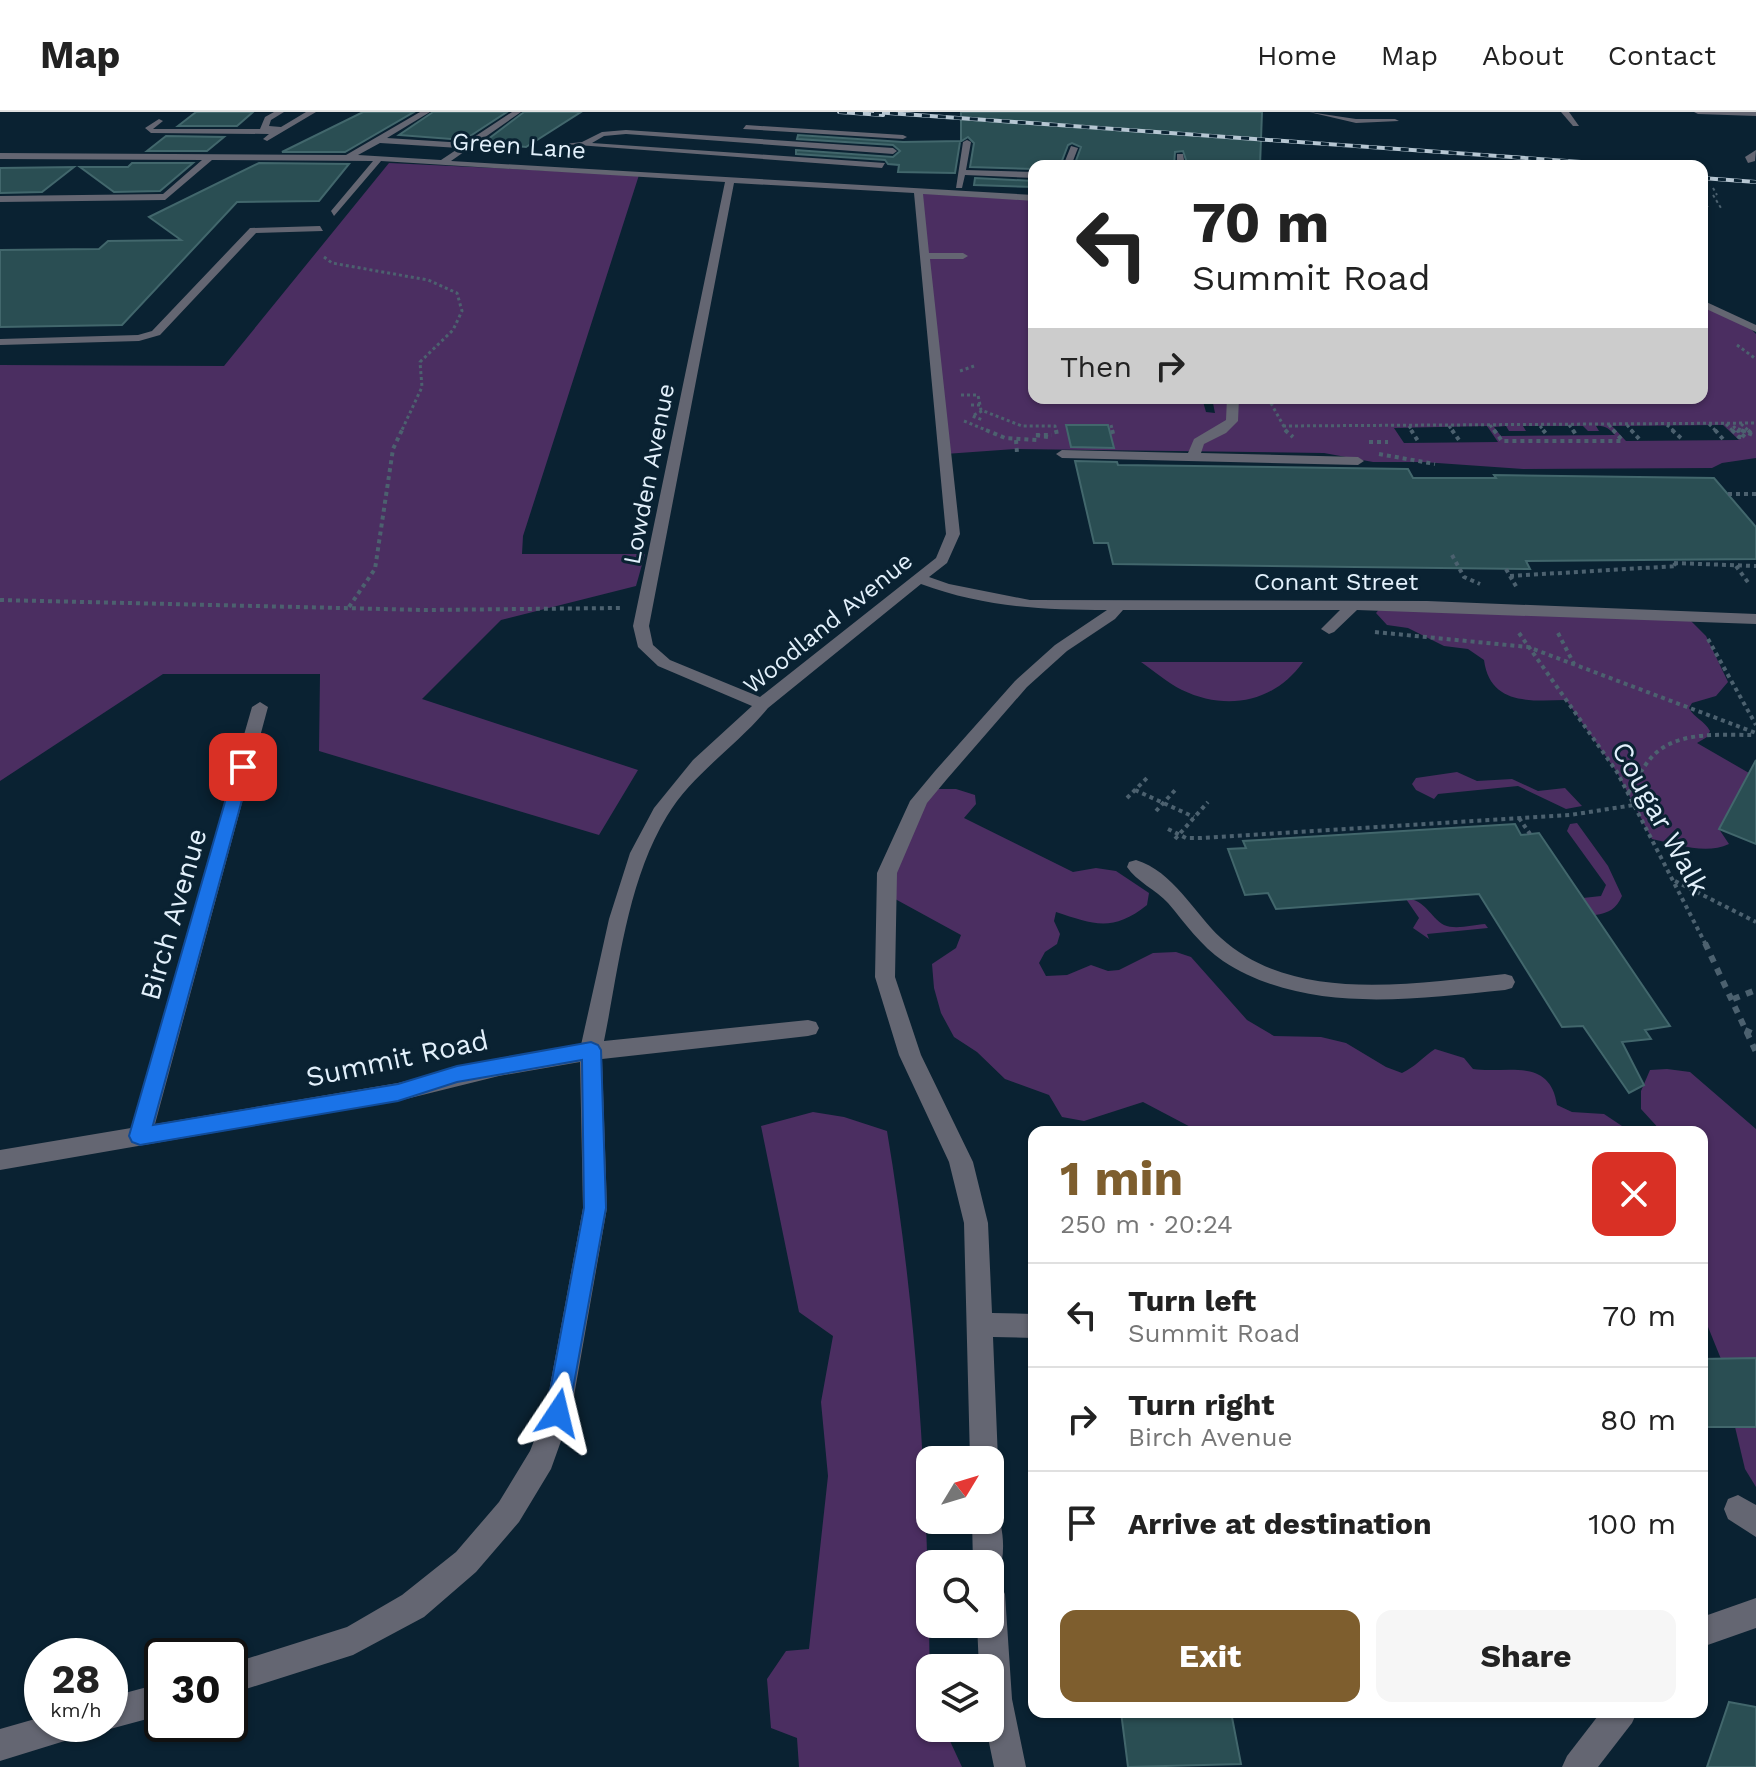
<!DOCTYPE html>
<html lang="en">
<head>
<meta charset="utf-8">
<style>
	body { margin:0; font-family:"Work Sans",sans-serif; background:#f6f6f6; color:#222; height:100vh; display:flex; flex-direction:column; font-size:30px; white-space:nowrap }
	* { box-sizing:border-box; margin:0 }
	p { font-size:26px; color:#767676 }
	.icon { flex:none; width:44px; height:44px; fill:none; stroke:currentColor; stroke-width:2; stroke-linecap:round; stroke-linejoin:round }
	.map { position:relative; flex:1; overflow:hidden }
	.details { position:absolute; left:1028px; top:1014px; width:680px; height:592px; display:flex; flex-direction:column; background:#fff; border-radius:16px; box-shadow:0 2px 6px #0004 }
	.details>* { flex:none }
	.guide { position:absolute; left:1028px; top:48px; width:680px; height:244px; border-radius:16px; box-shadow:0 2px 6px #0004; background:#fff; color:#222; overflow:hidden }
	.needle { width:52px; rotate:52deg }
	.buttons { position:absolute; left:916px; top:1334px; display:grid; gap:16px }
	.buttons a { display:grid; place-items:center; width:88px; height:88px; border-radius:16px; background:#fff; box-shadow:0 2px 6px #0004; font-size:40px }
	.speed { position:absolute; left:24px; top:1526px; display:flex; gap:16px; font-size:40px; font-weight:700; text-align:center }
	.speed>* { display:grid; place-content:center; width:104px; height:104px; border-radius:50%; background:#fff; box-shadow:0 2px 6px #0004; line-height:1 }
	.speed small { font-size:20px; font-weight:400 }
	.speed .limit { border:4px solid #111; border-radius:12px; background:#fff; color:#111 }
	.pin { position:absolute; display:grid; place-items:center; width:68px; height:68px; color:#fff; margin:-34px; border-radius:16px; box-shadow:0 4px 12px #0006 }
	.me { position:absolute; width:88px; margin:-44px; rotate:10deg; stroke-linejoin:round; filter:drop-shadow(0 0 6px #0008) }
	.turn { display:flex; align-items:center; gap:28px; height:168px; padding:0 32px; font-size:36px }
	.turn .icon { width:104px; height:104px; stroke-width:2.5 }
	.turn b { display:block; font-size:56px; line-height:68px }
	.then { display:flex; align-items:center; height:76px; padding:0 32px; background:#0003; gap:16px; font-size:30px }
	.round { display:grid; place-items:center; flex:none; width:84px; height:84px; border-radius:16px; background:#f6f6f6 }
	.head { display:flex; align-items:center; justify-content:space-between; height:136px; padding:0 32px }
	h1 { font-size:48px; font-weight:700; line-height:60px; color:#7e5e2e }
	.action { display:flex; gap:16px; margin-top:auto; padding:16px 32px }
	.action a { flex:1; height:92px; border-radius:16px; background:#7e5e2e; color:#fff; font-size:32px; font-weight:700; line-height:92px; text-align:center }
	.action a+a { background:#f6f6f6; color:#222 }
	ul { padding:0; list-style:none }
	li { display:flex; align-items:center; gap:24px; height:104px; padding:0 32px; border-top:2px solid #e0e0e0 }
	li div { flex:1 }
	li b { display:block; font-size:30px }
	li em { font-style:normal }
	header { display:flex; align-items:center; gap:48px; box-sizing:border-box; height:112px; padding:0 40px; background:#fff; border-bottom:2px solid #e0e0e0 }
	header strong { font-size:38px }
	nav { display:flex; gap:44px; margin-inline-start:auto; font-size:28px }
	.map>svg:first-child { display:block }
</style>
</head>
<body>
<header>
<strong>Map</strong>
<nav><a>Home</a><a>Map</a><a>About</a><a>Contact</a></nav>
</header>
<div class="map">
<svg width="1756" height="1655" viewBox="0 0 1756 1655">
	<rect width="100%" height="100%" fill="#0a2232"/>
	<!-- green -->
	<g fill="#4b2e61" fill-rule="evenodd">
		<path d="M 389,51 L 639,63 L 523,424 L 522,442 L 645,442 L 636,474 L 501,508 L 422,587 L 638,658 L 599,723 L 319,639 L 320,562 L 163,562 L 0,669 L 0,253 L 224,254 Z"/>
		<path d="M 918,80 L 1034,85 L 1034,286 L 1202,286 L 1206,300 L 1215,301 L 1212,286 L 1702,286 L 1702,191 L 1748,214 L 1756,222 L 1756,346 L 1722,351 L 1712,356 L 1523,357 L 1423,350 L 1373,350 L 1324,341 L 1015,337 L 945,342 ZM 1723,313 L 1739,328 L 1626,329 L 1612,314 ZM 1487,314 L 1498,330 L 1404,331 L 1394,316 ZM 1506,314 L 1509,319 L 1526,319 L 1523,314 L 1583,314 L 1588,319 L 1599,319 L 1596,314 C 1604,313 1610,317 1615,323 L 1501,324 L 1494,315 Z"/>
		<path d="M 1382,494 L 1691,509 L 1706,524 L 1728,570 L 1716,584 L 1692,591 L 1689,596 C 1694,606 1704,608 1710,619 L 1707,625 L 1697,631 L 1749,661 L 1719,717 L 1729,732 C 1705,743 1677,732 1652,727 L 1617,660 L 1566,588 C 1530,589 1490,593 1484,548 L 1468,537 L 1444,534 L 1408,516 L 1387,513 L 1376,501 Z"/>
		<path d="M 1141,550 L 1303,550 C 1274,591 1226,599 1182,578 C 1168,571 1154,559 1141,550 Z"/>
		<path d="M 1457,660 L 1477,669 L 1512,667 L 1538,679 L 1565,676 L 1582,694 L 1566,697 L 1518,674 L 1438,682 L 1434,687 L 1416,678 L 1412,672 L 1416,666 Z"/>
		<path d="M 929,677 L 956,677 L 975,683 L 976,692 L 964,706 L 1073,760 L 1096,756 L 1116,759 L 1149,781 L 1147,793 C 1112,821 1093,812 1056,800 L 1054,809 L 1060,822 L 1057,832 L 1045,840 L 1039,851 L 1046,864 L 1067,863 L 1091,853 L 1108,859 L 1119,858 L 1153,841 L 1176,840 L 1191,845 L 1247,908 L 1274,924 L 1321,925 L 1346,931 L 1386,955 L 1402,961 C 1415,955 1423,945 1435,937 L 1464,946 L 1473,957 C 1506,962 1550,944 1557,993 L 1572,1000 L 1604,1002 L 1631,1020 L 1200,1020 L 1143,990 L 1084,1009 L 1062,1005 L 1049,983 L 1005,967 L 977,940 L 954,925 L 941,901 L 934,876 L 932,852 L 956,836 L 961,823 L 886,782 Z"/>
		<path d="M 1577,711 L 1608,754 L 1622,784 C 1616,797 1609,801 1595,803 L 1583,786 L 1601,784 L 1606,773 L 1567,719 L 1570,712 Z"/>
		<path d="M 1406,787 C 1424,786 1430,805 1444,813 C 1455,818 1473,813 1485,812 L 1488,816 L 1427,822 L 1429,827 L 1413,816 L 1419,806 Z"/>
		<path d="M 1667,957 L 1690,960 L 1756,1017 L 1756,1246 L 1721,1247 L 1706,1210 L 1702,1209 L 1702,1020 L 1662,1020 L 1641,997 L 1641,979 L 1650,958 Z"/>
		<path d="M 813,1000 L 844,1005 L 887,1019 C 920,1215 930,1417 930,1616 L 944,1616 L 962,1655 L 799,1655 L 797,1626 L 771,1616 L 767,1567 L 786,1539 L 809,1537 L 828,1364 L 821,1290 L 833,1224 L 799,1200 L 761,1014 Z"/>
		<path d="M 1735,1315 L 1756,1315 L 1756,1375 L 1745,1357 Z"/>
	</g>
	<!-- building -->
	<g fill="#2a4e53" stroke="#42676c" stroke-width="2">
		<path d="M 196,0 L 253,0 L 237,14 L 178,14 Z"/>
		<path d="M 363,0 L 414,0 L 345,40 L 282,40 Z"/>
		<path d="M 433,0 L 507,0 L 464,28 L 399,23 Z"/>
		<path d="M 524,0 L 581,0 L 526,35 L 483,31 Z"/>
		<path d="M 961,0 L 1262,0 L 1260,54 L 1188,54 L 1183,39 L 1175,40 L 1174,54 L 1074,54 L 1081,35 L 1072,31 L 1068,33 L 1060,54 L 1034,54 L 1034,57 L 970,55 L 974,31 L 968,25 L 960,30 L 955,61 L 898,60 L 899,53 L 888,52 L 885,48 L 796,42 L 796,38 L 893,45 L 900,39 L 893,33 L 797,27 L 798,23 L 903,30 L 961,29 Z"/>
		<path d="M 166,24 L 224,25 L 207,39 L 147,39 Z"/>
		<path d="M 132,51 L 193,51 L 160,79 L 114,80 L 80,55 L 128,55 Z"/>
		<path d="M 259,51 L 349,52 L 319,89 L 237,90 L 122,213 L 0,215 L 0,138 L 99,137 L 108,129 L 181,128 L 149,105 Z"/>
		<path d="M 74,55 L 42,80 L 0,81 L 0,56 Z"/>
		<path d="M 975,66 L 1034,69 L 1034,75 L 974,73 Z"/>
		<path d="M 1066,313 L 1108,313 L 1114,336 L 1071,335 Z"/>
		<path d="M 1075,349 L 1117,350 L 1118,353 L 1408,357 L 1413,366 L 1496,366 L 1494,363 L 1714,366 L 1756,415 L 1756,447 L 1526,449 L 1530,457 L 1113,452 L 1108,431 L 1094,431 Z"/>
		<path d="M 1756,648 L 1756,732 L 1719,717 Z"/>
		<path d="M 1515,712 L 1521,723 L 1539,721 L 1670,914 L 1645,918 L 1651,927 L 1622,930 L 1644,973 L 1629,981 L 1583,914 L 1562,915 L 1479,782 L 1276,797 L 1268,781 L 1245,783 L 1228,737 L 1246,736 L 1243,729 Z"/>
		<path d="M 1756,1246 L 1756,1315 L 1702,1315 L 1702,1247 Z"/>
		<path d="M 1729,1590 L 1756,1595 L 1756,1655 L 1707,1655 Z"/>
		<path d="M 1121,1600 L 1231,1600 L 1241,1652 L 1128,1655 Z"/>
	</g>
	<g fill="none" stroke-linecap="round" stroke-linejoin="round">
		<!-- path-far3 -->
		<g stroke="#4c616f" stroke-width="2" stroke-dasharray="3 3" stroke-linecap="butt">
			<path d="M 1713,76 L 1717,83"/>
			<path d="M 1713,83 L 1721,96"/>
			<path d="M 1702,84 L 1708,95"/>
		</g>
		<!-- path-far2 -->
		<g stroke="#4c616f" stroke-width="3" stroke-dasharray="3 3" stroke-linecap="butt">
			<path d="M 324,145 L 332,151 L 428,168 L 457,181 L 462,199 L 453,218 L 420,250 L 422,275 L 401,320"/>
			<path d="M 1737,233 L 1756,247"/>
			<path d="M 960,259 L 974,254"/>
			<path d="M 961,283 L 978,283 L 981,298 L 1022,314 L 1055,314 L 1056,320"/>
			<path d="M 1268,286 L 1287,320"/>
			<path d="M 971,293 L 980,293"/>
			<path d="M 982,299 L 972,304 L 983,308"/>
			<path d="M 964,309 L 991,320"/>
			<path d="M 1709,312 L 1717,320"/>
			<path d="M 1726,312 L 1734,320"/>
			<path d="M 1741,312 L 1750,320"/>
			<path d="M 1111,313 L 1113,320"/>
			<path d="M 1490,313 L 1495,320"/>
			<path d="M 1569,313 L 1574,320"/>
			<path d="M 1609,313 L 1615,320"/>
			<path d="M 1627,313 L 1633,320"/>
			<path d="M 1667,313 L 1675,320"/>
			<path d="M 1283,314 L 1756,311"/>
			<path d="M 1409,314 L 1413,320"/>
			<path d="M 1449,314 L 1453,320"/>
			<path d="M 1540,314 L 1545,320"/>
			<path d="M 1740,320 L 1734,315 L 1746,320"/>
		</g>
		<!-- path-far1 -->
		<g stroke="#4c616f" stroke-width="4" stroke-dasharray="4 4" stroke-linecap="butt">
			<path d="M 986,318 L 1005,326 L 1038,328"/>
			<path d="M 1056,318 L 1057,323"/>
			<path d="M 1112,318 L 1114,325"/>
			<path d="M 1285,318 L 1293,325"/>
			<path d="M 1411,318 L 1418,329"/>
			<path d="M 1452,318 L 1459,328"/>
			<path d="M 1494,318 L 1502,329 L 1623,329"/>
			<path d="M 1543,318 L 1547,323"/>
			<path d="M 1573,318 L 1576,323"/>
			<path d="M 1613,318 L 1623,329"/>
			<path d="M 1631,318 L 1640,328"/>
			<path d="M 1672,318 L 1682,327"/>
			<path d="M 1715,318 L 1723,327"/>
			<path d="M 1732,318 L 1739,325 L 1745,325 L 1737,318"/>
			<path d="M 1741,318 L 1753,323 L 1748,318"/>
			<path d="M 1048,325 L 1034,323 L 1052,323"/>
			<path d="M 1016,328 L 1017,341"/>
			<path d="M 1369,330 L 1388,330"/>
			<path d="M 1379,342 L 1435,352"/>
			<path d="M 1728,382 L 1756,382"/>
			<path d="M 1452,443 L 1464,465 L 1480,472"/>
			<path d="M 1674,451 L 1756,454"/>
			<path d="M 1736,454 L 1750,473"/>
			<path d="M 1506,457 L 1517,476"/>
			<path d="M 1510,464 L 1677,454 L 1672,448"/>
			<path d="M 0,488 L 425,498 L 620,496"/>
			<path d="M 349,495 L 375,457 L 393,337 L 402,318"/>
			<path d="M 1375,520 L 1528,535 L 1756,621"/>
			<path d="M 1519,521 L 1617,660 L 1706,833"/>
			<path d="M 1558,521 L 1574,552"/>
			<path d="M 1708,527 L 1756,613"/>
			<path d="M 1135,678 L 1194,705"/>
			<path d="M 1628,681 C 1637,668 1644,651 1657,640 C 1682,619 1723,623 1754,623"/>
			<path d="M 1127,686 L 1149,664"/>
			<path d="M 1156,699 L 1177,676"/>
			<path d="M 1519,706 L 1530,722"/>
			<path d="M 1168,717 L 1186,726 L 1201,726 L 1570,703 L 1634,693"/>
			<path d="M 1175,727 L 1208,690"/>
			<path d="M 1675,769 L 1756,810"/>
		</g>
		<!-- path -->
		<g stroke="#4c616f" stroke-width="6" stroke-dasharray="7 7" stroke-linecap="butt">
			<path d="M 1705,831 L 1756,940"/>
			<path d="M 1733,887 L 1756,878"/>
			<path d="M 1745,918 L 1756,923"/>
		</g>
		<!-- minor -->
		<g fill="#646672" fill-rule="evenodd">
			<path d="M 274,0 L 284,0 L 271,8 L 269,14 L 281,15 L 306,0 L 316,0 L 267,29 L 263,27 L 269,22 L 151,21 L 145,16 L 159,7 L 163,9 L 153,17 L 260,17 L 265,5 Z"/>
			<path d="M 420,0 L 430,0 L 387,26 L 465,31 L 512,0 L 521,0 L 451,49 L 1034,83 L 1034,89 L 923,82 L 929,141 L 963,141 L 968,144 L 963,147 L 930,147 L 960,422 L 947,451 L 929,465 L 949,472 L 1030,488 L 1427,489 L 1756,502 L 1756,512 L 1357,498 L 1334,520 L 1329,522 L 1321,517 L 1340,498 L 1123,498 L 1115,507 L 1067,539 L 1027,575 L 947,667 L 927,691 L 897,761 L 895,865 L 921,943 L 973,1050 L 988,1111 L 992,1201 L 1034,1202 L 1034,1226 L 993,1225 L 998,1348 L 990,1359 L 990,1348 L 970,1348 L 964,1111 L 949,1050 L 899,943 L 875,865 L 877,761 L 910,689 L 935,659 L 1015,569 L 1055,533 L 1107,498 C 1042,498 983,495 921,472 L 768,596 C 737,634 693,661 667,704 C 627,770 619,855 604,929 L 808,908 L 816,910 L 819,916 L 816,922 L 808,924 L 602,947 L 607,1096 L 571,1301 L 551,1357 L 519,1410 L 476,1460 L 424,1505 L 353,1543 L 230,1582 L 230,1552 L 347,1515 L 402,1483 L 456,1440 L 499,1390 L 530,1339 L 545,1301 L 583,1096 L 580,950 L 499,964 L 398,989 L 0,1058 L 0,1038 L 131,1016 L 252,595 L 260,590 L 268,595 L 155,1012 L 398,971 L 499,946 L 581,933 L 609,807 L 630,741 L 654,696 L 693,648 L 752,594 L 658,554 L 638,535 L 633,514 L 725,70 L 381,49 L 334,104 L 331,99 L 373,49 L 212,48 L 165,88 L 0,90 L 0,84 L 163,82 L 202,48 L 0,47 L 0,41 L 346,43 ZM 380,31 L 459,36 L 441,48 L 358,43 ZM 734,71 L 914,81 L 946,422 L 936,446 L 760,585 L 670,548 L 653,533 L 649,514 Z"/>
			<path d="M 1309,0 L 1356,7 L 1395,7 L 1399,9 L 1356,11 Z"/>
			<path d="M 1561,0 L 1569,0 L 1579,14 L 1573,14 Z"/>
			<path d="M 1694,0 L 1756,0 L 1756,4 L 1698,2 Z"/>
			<path d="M 746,13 L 903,23 L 907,25 L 903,27 L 743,17 Z"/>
			<path d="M 626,18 L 893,36 L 897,39 L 893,42 L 626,22 L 604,24 L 592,31 L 885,51 L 882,56 L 564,32 L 582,30 L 602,20 Z"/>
			<path d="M 967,28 L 971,30 L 966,58 L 1034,60 L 1034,66 L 965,63 L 962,76 L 956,76 L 963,30 Z"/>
			<path d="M 1071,34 L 1078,36 L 1071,54 L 1063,54 Z"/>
			<path d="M 1756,38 L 1755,49 L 1748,51 L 1745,45 Z"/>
			<path d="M 1177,42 L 1183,42 L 1185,54 L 1177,54 Z"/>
			<path d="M 1286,48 L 1289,49 L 1291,54 L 1283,54 Z"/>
			<path d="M 320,114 L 323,119 L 256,121 L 160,223 L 139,229 L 0,233 L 0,227 L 138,223 L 152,219 L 250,116 Z"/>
			<path d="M 1702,188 L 1756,213 L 1756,220 L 1702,195 Z"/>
			<path d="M 1227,286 L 1239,286 L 1238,309 L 1226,321 L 1204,332 L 1201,341 L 1358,345 L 1364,349 L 1358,353 L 1062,346 L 1056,342 L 1062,338 L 1188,341 L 1194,327 L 1226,308 Z"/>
			<path d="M 1136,748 C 1173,759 1194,801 1221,826 C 1295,893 1415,871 1505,862 L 1512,864 L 1515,870 L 1512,876 L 1505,878 C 1412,887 1306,903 1223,849 C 1201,834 1185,811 1168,791 C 1156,778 1136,769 1127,755 L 1129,750 Z"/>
			<path d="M 1738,1383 L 1756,1393 L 1756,1425 L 1728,1407 L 1724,1397 L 1728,1387 Z"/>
			<path d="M 990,1395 L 996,1398 C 1004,1416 1006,1444 998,1462 L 990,1466 L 990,1452 L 973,1452 L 972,1408 L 990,1408 Z"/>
			<path d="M 990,1467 L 1000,1472 L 1005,1482 L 1012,1587 L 1026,1655 L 994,1655 L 986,1616 L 990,1616 L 990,1556 L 979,1556 L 977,1512 L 990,1512 Z"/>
			<path d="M 1756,1486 L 1756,1516 L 1702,1535 L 1702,1505 Z"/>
			<path d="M 162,1571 L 162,1603 L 110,1617 L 99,1612 L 110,1612 L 110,1585 Z"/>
			<path d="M 1601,1600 L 1637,1600 L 1632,1611 L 1598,1655 L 1562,1655 L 1567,1644 Z"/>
			<path d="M 42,1605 L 42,1612 L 89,1612 L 84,1623 L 0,1649 L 0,1617 Z"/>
		</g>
		<defs>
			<g id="rail">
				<path d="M 839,0 L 883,3"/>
				<path d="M 874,0 L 1638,54"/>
				<path d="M 1702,66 L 1756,70"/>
			</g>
		</defs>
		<!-- rail casing -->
		<use href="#rail" stroke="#b6c6d2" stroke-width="4"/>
		<!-- rail -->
		<use href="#rail" stroke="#0a2232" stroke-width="3" stroke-dasharray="8" stroke-linecap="butt"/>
	</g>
	<!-- route -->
	<path fill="#1a73e8" stroke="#114b97" stroke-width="2" d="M 243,650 L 251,655 L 153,1013 L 398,972 L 457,954 L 591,930 L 598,933 L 601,938 L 606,1096 L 567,1310 L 558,1313 L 550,1310 L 546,1301 L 584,1096 L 582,948 L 457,970 L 398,989 L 140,1033 L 132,1030 L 129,1024 L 235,655 Z"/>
	<g text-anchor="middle" stroke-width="6" stroke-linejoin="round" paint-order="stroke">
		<!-- far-street labels -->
		<g font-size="24" fill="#e2f0fb" stroke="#0a2232">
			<text transform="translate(519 34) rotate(4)" y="8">Green Lane</text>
			<text transform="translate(649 362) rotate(-79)" y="8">Lowden Avenue</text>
			<text x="1336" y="478">Conant Street</text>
			<text transform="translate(828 511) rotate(-39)" y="8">Woodland Avenue</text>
		</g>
		<!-- street labels -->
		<g font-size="28" fill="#e2f0fb" stroke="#0a2232">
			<text transform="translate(1661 706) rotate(61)" y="10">Cougar Walk</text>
			<text transform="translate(173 802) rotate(-74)" y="10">Birch Avenue</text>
			<text transform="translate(397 946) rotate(-12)" y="10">Summit Road</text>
		</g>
	</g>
</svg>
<div class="buttons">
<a><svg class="needle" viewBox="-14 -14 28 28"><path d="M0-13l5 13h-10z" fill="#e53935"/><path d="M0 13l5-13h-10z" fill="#767676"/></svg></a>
<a><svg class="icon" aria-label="search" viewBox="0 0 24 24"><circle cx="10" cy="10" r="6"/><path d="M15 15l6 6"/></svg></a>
<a><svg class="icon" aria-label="layers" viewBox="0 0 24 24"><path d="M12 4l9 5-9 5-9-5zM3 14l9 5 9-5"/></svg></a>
</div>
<div class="speed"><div>28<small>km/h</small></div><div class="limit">30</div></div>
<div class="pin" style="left:243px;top:655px;background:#d93025"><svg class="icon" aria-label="arrive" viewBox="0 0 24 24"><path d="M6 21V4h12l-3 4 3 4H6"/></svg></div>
<svg class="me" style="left:558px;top:1301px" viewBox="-20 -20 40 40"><path d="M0-17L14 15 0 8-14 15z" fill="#1a73e8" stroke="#fff" stroke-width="4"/></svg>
<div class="guide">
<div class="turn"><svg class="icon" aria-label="left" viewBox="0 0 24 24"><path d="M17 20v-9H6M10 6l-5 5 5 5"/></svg><div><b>70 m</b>Summit Road</div></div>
<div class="then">Then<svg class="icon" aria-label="right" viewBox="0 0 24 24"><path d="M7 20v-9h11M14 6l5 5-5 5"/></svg></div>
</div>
<section class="details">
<div class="head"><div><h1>1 min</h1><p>250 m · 20:24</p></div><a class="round" style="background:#d93025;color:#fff"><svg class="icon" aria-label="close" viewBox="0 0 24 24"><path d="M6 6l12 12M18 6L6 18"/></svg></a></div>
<ul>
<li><svg class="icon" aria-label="left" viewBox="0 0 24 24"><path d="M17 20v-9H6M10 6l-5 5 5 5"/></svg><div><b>Turn left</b><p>Summit Road</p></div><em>70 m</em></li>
<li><svg class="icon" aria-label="right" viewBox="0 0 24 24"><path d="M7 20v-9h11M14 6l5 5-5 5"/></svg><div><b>Turn right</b><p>Birch Avenue</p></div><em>80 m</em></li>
<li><svg class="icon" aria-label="arrive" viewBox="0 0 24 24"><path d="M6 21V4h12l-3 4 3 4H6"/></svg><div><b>Arrive at destination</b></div><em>100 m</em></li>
</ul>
<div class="action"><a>Exit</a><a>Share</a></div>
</section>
</div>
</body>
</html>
